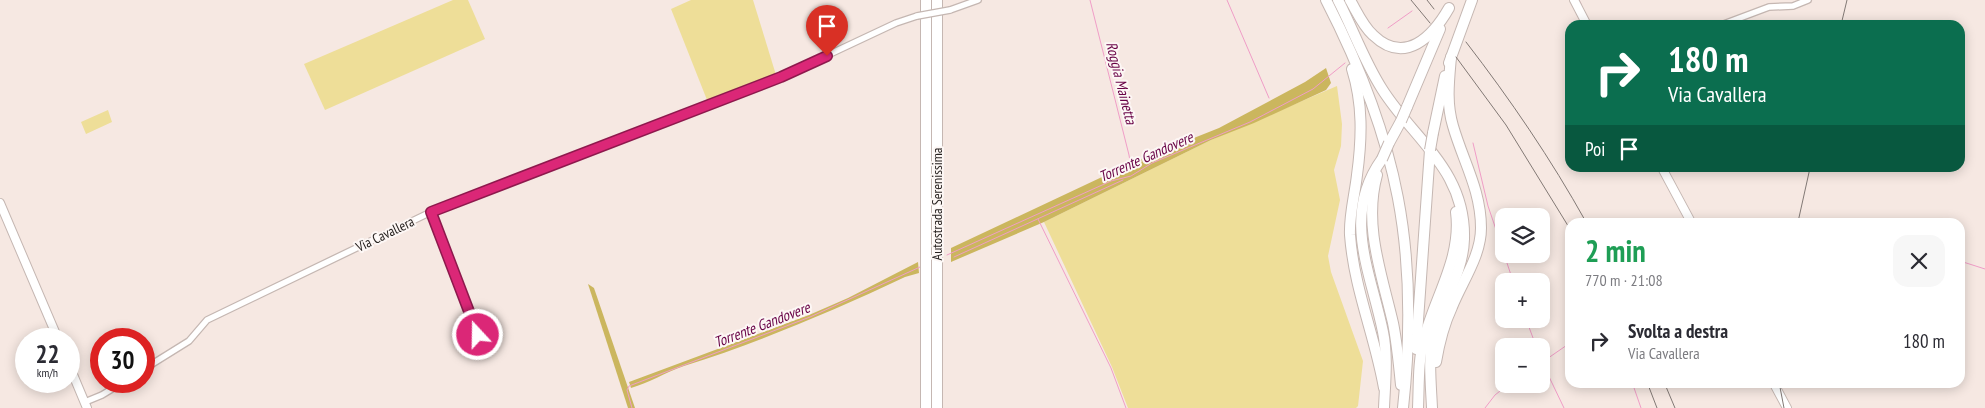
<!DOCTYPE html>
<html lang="it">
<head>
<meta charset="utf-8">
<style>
	body { margin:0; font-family:"PT Sans Narrow",sans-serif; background:#f7f7f7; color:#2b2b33; height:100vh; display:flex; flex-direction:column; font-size:19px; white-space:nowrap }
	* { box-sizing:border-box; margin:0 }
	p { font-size:16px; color:#7c7c81 }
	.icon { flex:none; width:28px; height:28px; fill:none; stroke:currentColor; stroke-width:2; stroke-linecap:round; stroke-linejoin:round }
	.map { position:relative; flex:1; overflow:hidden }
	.side { position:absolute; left:1565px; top:218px; width:400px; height:170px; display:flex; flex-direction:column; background:#fff; border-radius:15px; box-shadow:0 2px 12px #0003 }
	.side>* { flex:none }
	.hud { position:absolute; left:1565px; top:20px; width:400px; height:152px; border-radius:15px; box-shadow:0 2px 12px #0003; background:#0b6e4f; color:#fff; overflow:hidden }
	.fabs { position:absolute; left:1495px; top:208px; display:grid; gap:10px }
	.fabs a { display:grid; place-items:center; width:55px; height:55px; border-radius:10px; background:#fff; box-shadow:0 2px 12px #0003; font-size:25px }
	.speed { position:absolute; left:15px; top:328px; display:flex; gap:10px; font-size:25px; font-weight:700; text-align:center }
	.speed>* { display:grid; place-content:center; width:65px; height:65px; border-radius:50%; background:#fff; box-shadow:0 2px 12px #0003; line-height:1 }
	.speed small { font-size:12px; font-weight:400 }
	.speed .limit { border:8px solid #d22; background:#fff; color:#111 }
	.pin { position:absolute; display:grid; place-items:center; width:42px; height:42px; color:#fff; margin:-51px -21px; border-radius:50% 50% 50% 0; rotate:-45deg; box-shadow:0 0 5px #0007 }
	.pin .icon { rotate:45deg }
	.me { position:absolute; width:55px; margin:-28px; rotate:339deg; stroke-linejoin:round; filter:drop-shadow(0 0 4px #0008) }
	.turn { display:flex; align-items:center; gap:18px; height:105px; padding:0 20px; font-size:22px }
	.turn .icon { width:65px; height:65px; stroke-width:2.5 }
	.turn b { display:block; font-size:35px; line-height:42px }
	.then { display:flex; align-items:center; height:48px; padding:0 20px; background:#0003; gap:10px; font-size:19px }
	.round { display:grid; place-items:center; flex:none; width:52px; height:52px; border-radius:15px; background:#f7f7f7 }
	.head { display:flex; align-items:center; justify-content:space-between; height:85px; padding:0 20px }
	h1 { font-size:30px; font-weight:800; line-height:38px; color:#1e9e55 }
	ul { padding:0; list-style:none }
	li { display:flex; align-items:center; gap:15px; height:75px; padding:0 20px }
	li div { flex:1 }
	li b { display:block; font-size:19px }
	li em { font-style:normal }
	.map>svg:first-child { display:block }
</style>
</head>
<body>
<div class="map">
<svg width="1985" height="408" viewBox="0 0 1985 408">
	<rect width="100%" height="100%" fill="#f6e8e2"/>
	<!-- green -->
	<g fill="#eede98">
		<path d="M 453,0 L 468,0 L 485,39 L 325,110 L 304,64 Z"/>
		<path d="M 691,0 L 753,0 L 776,75 L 709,105 L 671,9 Z"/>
		<path d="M 1337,86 L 1342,124 L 1341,146 L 1334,170 L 1340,200 L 1328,256 L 1331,272 L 1363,361 L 1358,406 L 1356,408 L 1128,408 L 1112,367 L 1044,222 L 1211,140 Z"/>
		<path d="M 108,110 L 112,122 L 86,134 L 81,122 Z"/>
	</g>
	<!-- forest -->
	<g fill="#cbb65e">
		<path d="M 1326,68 L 1331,83 L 1326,90 L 1254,123 L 1211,140 L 1044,222 L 951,262 L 951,248 L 1136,161 L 1219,128 L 1305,82 Z"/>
		<path d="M 918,262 L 919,273 L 905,277 C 833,311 760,342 684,366 C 666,372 649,383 631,388 L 629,382 L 809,315 L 848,298 Z"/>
		<path d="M 588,284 L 594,288 L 635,408 L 628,408 Z"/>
	</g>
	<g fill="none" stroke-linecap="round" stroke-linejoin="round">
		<!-- stream -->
		<g stroke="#f09dc7" stroke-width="1">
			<path d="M 1090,0 L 1129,155 L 1130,161 L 1127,171"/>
			<path d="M 1227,0 L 1269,98"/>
			<path d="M 1579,0 L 1581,4"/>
			<path d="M 1388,28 L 1412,11"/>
			<path d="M 1473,143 L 1488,206 L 1504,253"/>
			<path d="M 1038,219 L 1111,368 L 1126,408"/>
			<path d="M 1504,254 L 1513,281"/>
			<path d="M 947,255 L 1111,181 L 1131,176 L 1152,163 L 1250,122 L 1313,89 L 1345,63"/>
			<path d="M 954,257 L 1123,180"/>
			<path d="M 1960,261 L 1985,269"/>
			<path d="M 1526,319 L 1536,346"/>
			<path d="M 1541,360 L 1564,408"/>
			<path d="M 1541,363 L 1570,343"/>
			<path d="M 1632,382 L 1641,408"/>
			<path d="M 632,408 L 627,390 L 629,386 L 810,317 L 920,267"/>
			<path d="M 1485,408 L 1495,395 L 1509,384"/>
		</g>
		<defs>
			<g id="street">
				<path d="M 950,10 L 978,0"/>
				<path d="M 1721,25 L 1769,7 L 1793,6 L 1808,0"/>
				<path d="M 431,212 L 479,335"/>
				<path d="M 144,369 L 189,341 L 207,320 L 431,212 L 781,77 L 896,23 L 917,16"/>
				<path d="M 85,402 L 102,395 L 125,381"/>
			</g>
			<g id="secondary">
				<path d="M 1574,0 L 1587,25"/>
				<path d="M 1662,168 L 1691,222"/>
				<path d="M 0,203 L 58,339"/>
				<path d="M 69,365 L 87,408"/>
				<path d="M 1773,382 L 1787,408"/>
			</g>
			<g id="highway">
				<path d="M 926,0 L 926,408"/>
				<path d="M 937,0 L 937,408"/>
				<path d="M 1326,0 C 1398,140 1420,251 1403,408"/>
				<path d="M 1338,0 C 1353,29 1364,61 1382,89 C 1414,140 1466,170 1464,239 C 1463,275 1441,302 1433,336 C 1428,358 1431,385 1432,408"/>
				<path d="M 1350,0 C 1357,12 1363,26 1373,35 C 1405,66 1433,36 1449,8"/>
				<path d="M 1449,63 L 1472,0"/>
				<path d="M 1352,69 C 1363,104 1362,138 1357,175 C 1355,194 1349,215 1350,235 C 1354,289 1375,336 1384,388"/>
				<path d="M 1407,107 L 1440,29"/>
				<path d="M 1433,133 L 1445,76"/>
				<path d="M 1389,143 L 1401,121"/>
				<path d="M 1382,159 C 1341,216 1371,272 1383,332 C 1388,356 1385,383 1384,408"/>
				<path d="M 1377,175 C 1363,225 1382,275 1393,323 C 1397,343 1399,364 1401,385"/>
				<path d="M 1416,349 L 1430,150"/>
				<path d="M 1436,362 C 1439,344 1444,324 1452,307 C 1462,282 1481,256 1481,228 C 1481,190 1463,161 1453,126 C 1446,103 1449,80 1451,57"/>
				<path d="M 1418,408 C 1419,385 1418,360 1424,339 C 1435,296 1462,258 1456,212"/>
			</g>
		</defs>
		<!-- street casing -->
		<use href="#street" stroke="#c5b7b2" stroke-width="8"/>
		<!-- secondary casing -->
		<use href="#secondary" stroke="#c5b7b2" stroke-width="10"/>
		<!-- highway casing -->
		<use href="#highway" stroke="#c5b7b2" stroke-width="12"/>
		<!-- street -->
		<use href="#street" stroke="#fff" stroke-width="5.5"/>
		<!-- secondary -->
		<use href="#secondary" stroke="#fff" stroke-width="8"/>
		<!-- highway -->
		<use href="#highway" stroke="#fff" stroke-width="10"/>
		<!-- rail -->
		<g stroke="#827975" stroke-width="1">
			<path d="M 1411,0 L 1430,23"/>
			<path d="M 1427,0 L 1434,9"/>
			<path d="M 1841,25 L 1847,0"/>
			<path d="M 1466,42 C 1510,99 1551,159 1586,222"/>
			<path d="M 1456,57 L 1506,125 L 1570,229"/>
			<path d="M 1798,222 L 1810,168"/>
			<path d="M 1647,382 L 1657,408"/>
			<path d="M 1664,382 L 1675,408"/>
			<path d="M 1779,382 L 1784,408"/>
		</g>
		<defs>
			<path id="street-bridge" d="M 917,16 L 950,10"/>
			<g id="highway-bridge">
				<path d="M 1401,121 L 1407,107"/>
				<path d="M 1430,150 L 1433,133"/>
				<path d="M 1382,159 L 1389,143"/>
			</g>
		</defs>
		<!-- street-bridge casing -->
		<use href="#street-bridge" stroke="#c5b7b2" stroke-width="8" stroke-linecap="butt"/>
		<!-- highway-bridge casing -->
		<use href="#highway-bridge" stroke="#c5b7b2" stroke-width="12" stroke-linecap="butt"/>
		<!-- street-bridge -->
		<use href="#street-bridge" stroke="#fff" stroke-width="5.5"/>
		<!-- highway-bridge -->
		<use href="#highway-bridge" stroke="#fff" stroke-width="10"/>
	</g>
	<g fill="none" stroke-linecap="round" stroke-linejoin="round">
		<defs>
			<path id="route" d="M 478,335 L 431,212 L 781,77 L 827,56"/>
		</defs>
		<!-- route casing -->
		<use href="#route" stroke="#8e194d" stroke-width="12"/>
		<!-- route -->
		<use href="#route" stroke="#db2777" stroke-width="9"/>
	</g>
	<g text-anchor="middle" stroke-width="4" stroke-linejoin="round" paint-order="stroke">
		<!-- street labels -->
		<g font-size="14" fill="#26211f" stroke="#fdf7f5">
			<text transform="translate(937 204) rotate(-90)" y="5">Autostrada Serenissima</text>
			<text transform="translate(385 234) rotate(-26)" y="5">Via Cavallera</text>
		</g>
		<!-- water labels -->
		<g font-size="15" font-style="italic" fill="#670145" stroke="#fdf7f5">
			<text transform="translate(1121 83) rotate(76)" y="5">Roggia Mainetta</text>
			<text transform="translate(1146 157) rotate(-24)" y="5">Torrente Gandovere</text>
			<text transform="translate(762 325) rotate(-21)" y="5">Torrente Gandovere</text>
		</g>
	</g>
</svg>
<div class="fabs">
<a><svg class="icon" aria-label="layers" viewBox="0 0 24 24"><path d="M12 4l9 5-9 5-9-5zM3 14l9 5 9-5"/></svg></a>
<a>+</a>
<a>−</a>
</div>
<div class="speed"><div>22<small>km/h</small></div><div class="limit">30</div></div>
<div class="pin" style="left:827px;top:56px;background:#d93025"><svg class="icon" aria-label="arrive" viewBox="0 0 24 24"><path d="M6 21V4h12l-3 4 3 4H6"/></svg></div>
<svg class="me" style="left:478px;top:335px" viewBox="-20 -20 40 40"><circle r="17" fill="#db2777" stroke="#fff" stroke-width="3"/><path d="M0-11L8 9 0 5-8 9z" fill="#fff"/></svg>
<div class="hud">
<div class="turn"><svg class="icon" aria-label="right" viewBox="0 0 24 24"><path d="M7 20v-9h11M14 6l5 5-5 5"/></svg><div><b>180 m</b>Via Cavallera</div></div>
<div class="then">Poi<svg class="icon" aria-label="arrive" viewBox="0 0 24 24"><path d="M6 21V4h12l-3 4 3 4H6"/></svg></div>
</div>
<section class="side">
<div class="head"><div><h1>2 min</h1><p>770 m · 21:08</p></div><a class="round"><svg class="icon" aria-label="close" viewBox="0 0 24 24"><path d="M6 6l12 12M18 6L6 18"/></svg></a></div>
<ul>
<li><svg class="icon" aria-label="right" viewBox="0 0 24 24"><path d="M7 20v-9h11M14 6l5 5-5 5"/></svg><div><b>Svolta a destra</b><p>Via Cavallera</p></div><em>180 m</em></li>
</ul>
</section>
</div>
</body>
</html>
